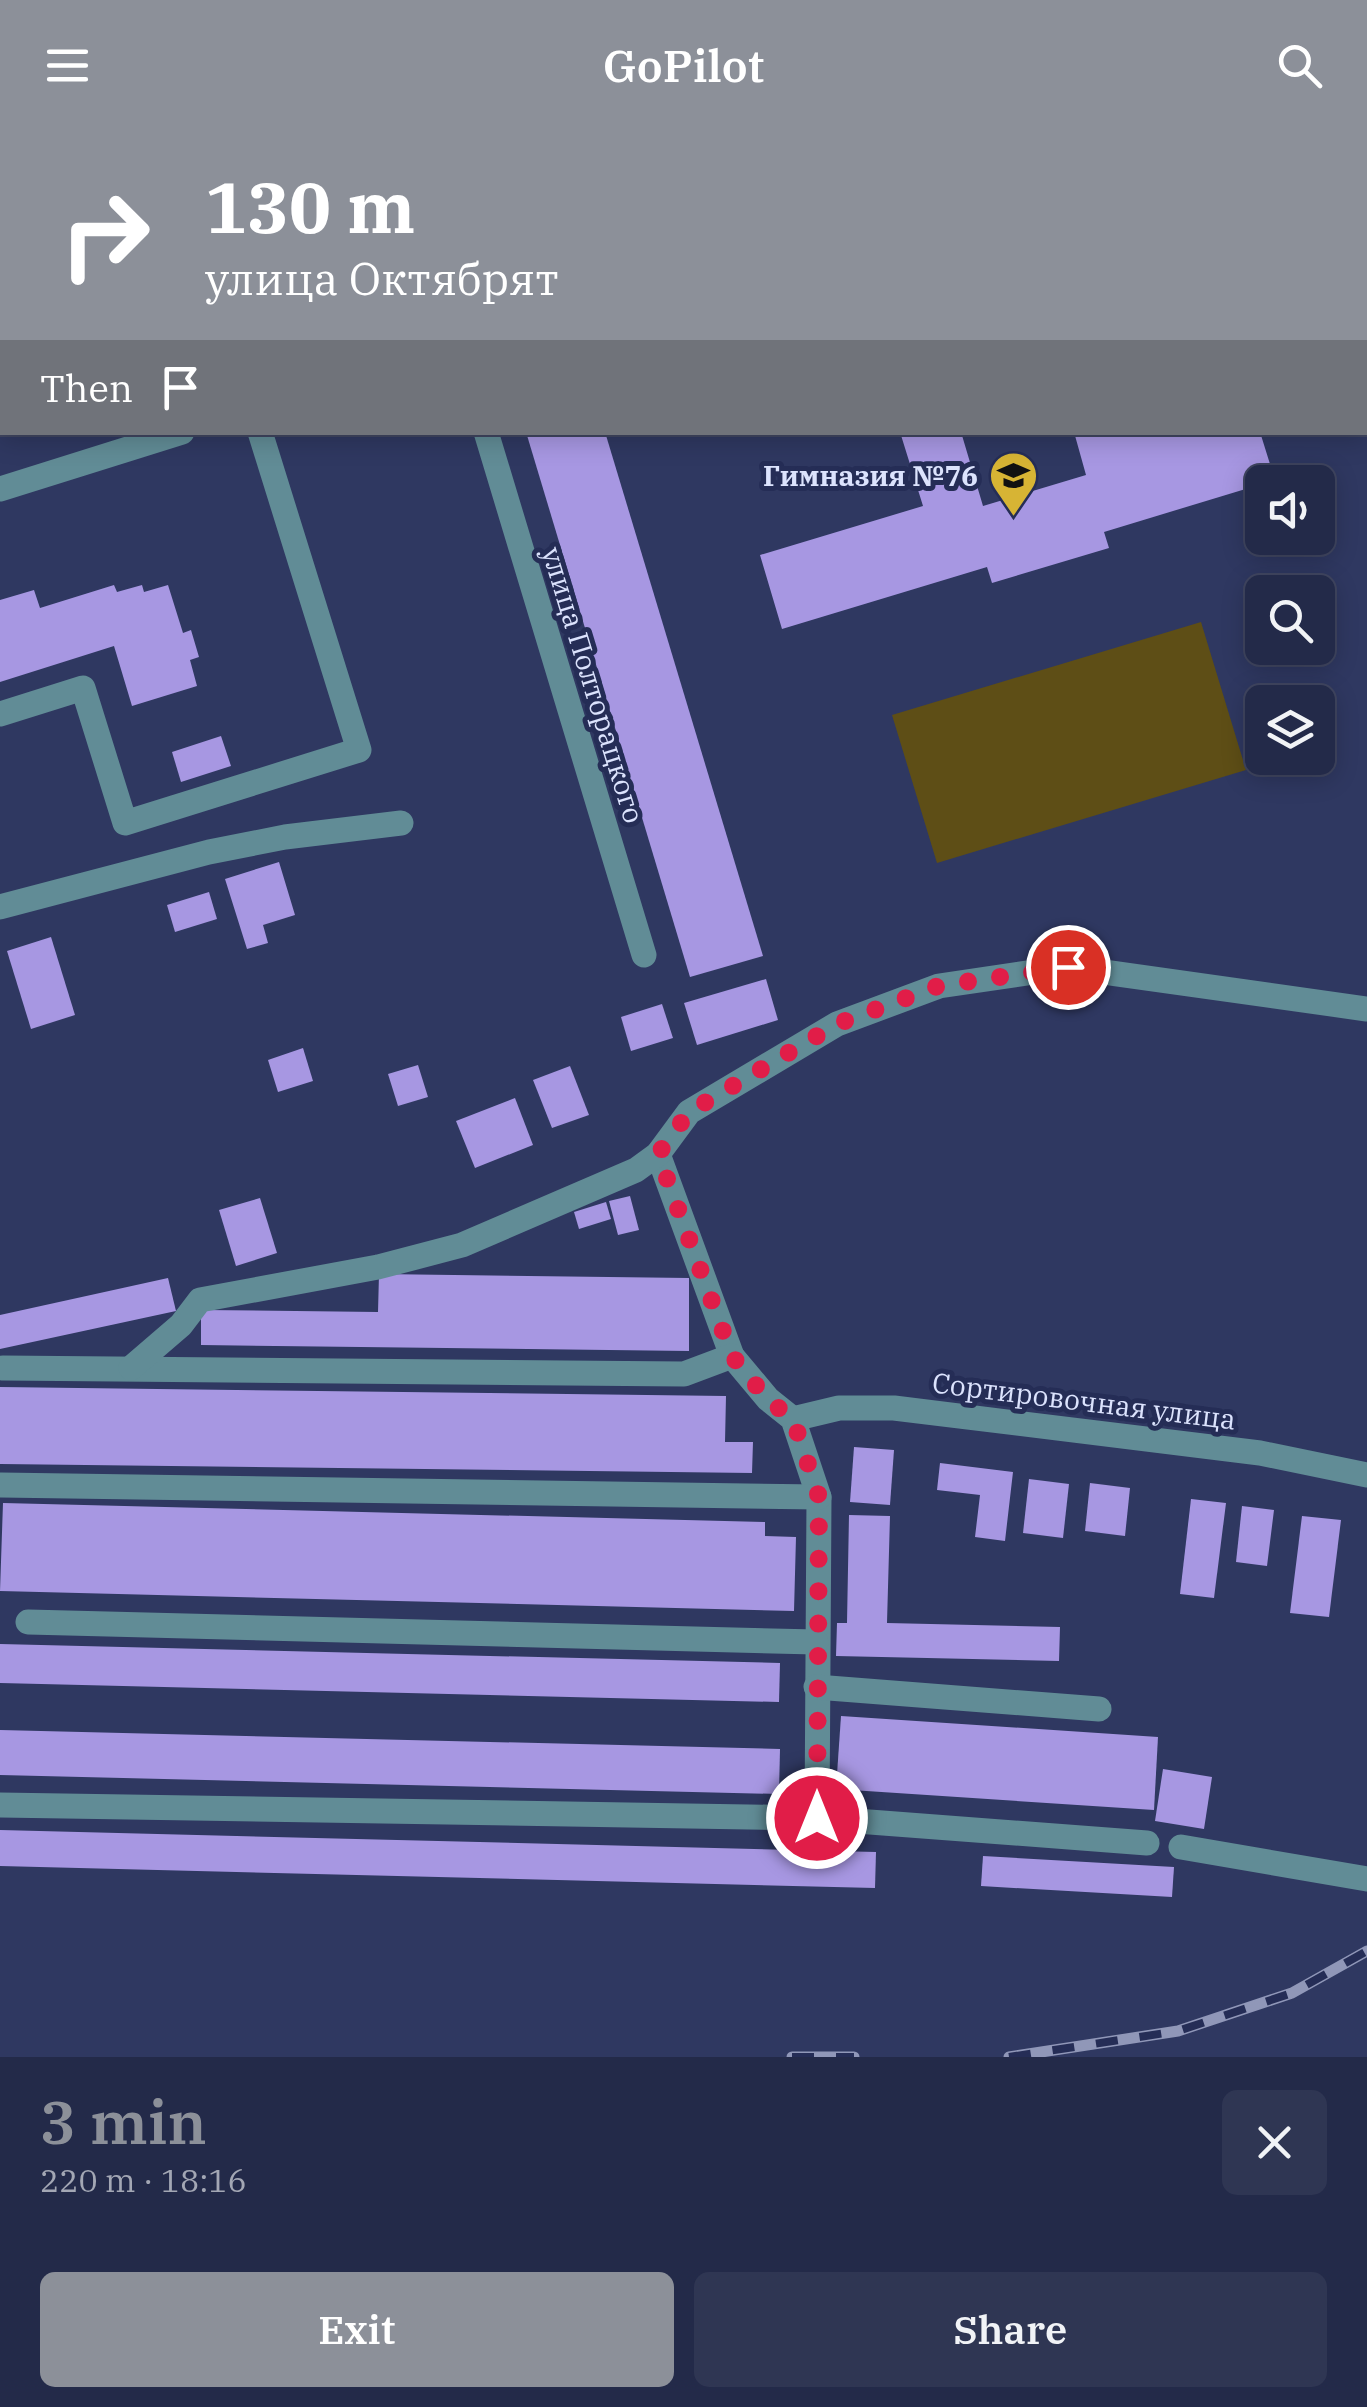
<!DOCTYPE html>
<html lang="en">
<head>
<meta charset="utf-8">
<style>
	body { margin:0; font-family:"IBM Plex Serif",serif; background:#2f3653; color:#f1f3f6; height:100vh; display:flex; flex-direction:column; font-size:38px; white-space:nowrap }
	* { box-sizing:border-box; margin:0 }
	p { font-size:32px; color:#a3a7b4 }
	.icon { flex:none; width:55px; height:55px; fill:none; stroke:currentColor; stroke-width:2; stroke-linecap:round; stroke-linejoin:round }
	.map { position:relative; height:1927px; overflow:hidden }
	.details { display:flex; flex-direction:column; background:#232a49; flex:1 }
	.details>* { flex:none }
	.hud { position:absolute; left:0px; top:0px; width:1368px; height:305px; box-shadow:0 5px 25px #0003,0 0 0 2px #404661; background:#8c9099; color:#fff; overflow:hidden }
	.controls { position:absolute; left:1245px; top:335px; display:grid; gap:20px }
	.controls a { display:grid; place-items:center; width:90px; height:90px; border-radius:15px; background:#232a49; box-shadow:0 5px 25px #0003,0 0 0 2px #404661; font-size:50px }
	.pin { position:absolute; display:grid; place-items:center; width:85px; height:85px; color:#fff; margin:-42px; border:5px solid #fff; border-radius:50%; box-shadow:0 2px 10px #0007 }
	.me { position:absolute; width:110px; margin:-55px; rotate:0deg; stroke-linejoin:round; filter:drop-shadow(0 0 8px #0008) }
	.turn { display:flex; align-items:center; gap:35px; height:210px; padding:0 40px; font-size:45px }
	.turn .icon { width:130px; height:130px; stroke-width:2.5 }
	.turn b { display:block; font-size:70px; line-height:85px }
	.then { display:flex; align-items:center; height:95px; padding:0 40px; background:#0003; gap:20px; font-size:38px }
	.round { display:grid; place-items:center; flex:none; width:105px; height:105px; border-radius:15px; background:#2f3653 }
	.head { display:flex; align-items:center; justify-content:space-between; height:170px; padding:0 40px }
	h1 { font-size:60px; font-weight:600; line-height:75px; color:#8c9099 }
	.primary-button { display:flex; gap:20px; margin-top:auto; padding:20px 40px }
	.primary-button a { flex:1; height:115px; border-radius:15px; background:#8c9099; color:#fff; font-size:40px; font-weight:600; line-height:115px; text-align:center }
	.primary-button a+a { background:#2f3653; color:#f1f3f6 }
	header { display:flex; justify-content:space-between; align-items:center; height:130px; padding:0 40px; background:#8c9099; color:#fff; font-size:45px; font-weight:600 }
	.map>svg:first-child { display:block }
</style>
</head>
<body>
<header><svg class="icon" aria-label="menu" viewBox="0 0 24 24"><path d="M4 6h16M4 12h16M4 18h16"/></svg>GoPilot<svg class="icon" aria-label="search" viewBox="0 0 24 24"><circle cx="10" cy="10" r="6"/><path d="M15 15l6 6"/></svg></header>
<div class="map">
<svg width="1367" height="1927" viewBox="0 0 1367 1927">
	<rect width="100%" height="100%" fill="#2f3861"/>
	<!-- green -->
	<path fill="#5e4e16" d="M 1201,492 L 1246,640 L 937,733 L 892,585 Z"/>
	<!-- building -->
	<g fill="#a797e2">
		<path d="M 526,302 L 605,302 L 763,826 L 690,847 Z"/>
		<path d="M 900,302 L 961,302 L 983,376 L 1086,345 L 1074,302 L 1260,302 L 1275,350 L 1104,402 L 1109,418 L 992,453 L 987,437 L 782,499 L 760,425 L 923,376 Z"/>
		<path d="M 114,455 L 117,462 L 142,455 L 144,462 L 168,455 L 183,503 L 191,500 L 199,527 L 190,530 L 197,556 L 132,576 L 114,516 L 0,552 L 0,470 L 34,460 L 40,478 Z"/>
		<path d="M 221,606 L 231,636 L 181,652 L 172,622 Z"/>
		<path d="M 279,732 L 295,785 L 263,795 L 268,813 L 247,819 L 225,749 Z"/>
		<path d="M 209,762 L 217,789 L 175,802 L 167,775 Z"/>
		<path d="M 51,807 L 75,885 L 31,899 L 7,821 Z"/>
		<path d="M 766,849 L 778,890 L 697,915 L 684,873 Z"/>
		<path d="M 662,874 L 673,908 L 631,921 L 621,887 Z"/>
		<path d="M 303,918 L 313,951 L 278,962 L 268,930 Z"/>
		<path d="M 418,935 L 428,967 L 398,976 L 388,944 Z"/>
		<path d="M 570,936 L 589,985 L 552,998 L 533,950 Z"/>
		<path d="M 515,968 L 533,1015 L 475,1038 L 456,991 Z"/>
		<path d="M 630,1066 L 639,1100 L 618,1105 L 609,1071 Z"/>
		<path d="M 260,1068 L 277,1123 L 236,1136 L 219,1080 Z"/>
		<path d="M 606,1072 L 611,1089 L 579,1099 L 574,1082 Z"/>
		<path d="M 379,1144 L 689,1148 L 689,1221 L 201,1215 L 201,1180 L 378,1182 Z"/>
		<path d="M 168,1148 L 176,1181 L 0,1219 L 0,1185 Z"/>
		<path d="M 0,1257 L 726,1266 L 725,1312 L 753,1312 L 752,1343 L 0,1334 Z"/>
		<path d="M 854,1317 L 894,1320 L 890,1375 L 850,1372 Z"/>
		<path d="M 940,1333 L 1013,1342 L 1005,1411 L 975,1407 L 980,1365 L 937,1360 Z"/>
		<path d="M 1029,1349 L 1069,1354 L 1063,1408 L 1023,1403 Z"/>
		<path d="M 1090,1353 L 1130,1358 L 1125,1406 L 1085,1401 Z"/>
		<path d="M 1191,1369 L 1226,1373 L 1214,1468 L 1180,1464 Z"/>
		<path d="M 3,1373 L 765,1392 L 765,1406 L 796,1407 L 794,1481 L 0,1461 Z"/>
		<path d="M 1242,1376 L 1274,1380 L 1267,1436 L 1236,1432 Z"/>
		<path d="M 849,1385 L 890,1386 L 887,1493 L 1060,1497 L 1059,1531 L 836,1526 L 837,1493 L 847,1493 Z"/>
		<path d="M 1302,1386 L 1341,1390 L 1329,1487 L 1290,1483 Z"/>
		<path d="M 0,1514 L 780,1533 L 779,1572 L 0,1553 Z"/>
		<path d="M 841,1586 L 1158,1607 L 1154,1680 L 836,1659 Z"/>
		<path d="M 0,1600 L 780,1619 L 779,1664 L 0,1645 Z"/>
		<path d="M 1163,1639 L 1212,1647 L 1204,1699 L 1155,1691 Z"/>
		<path d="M 0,1700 L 876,1722 L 875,1758 L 0,1736 Z"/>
		<path d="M 983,1726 L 1174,1737 L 1172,1767 L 981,1756 Z"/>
	</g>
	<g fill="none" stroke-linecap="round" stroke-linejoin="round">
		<!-- minor -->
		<g stroke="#618c96" stroke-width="25">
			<path d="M 1314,0 L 1315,2"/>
			<path d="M 590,2 L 594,0"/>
			<path d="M 1365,178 L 1367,185"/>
			<path d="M 486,302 L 644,825"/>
			<path d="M 0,359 L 182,302"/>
			<path d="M 0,584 L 83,558 L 125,693 L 359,620 L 260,302"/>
			<path d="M 0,777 L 209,722 L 285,707 L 401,693"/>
			<path d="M 658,1024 L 732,1226 L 768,1269 L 793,1289 L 819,1367 L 817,1688"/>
			<path d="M 3,1238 L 684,1244 L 732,1226"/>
			<path d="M 131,1238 L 181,1195 L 200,1170 L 378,1137 L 462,1115 L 636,1040 L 658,1024 L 689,982 L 837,894 L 939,856 L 1068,837 L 1367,879"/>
			<path d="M 793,1289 L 839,1278 L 894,1278 L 1260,1323 L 1367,1345"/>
			<path d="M 1,1355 L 819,1367"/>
			<path d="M 28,1492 L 816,1512"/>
			<path d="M 816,1557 L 1099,1579"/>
			<path d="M 0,1675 L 817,1688 L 1147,1713"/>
			<path d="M 1181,1717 L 1367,1749"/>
		</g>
		<defs>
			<g id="rail">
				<path d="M 792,1927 L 854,1927"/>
				<path d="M 1009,1927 L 1178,1901 L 1292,1863 L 1367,1821"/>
			</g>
		</defs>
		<!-- rail casing -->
		<use href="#rail" stroke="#9097b8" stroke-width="11"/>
		<!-- rail -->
		<use href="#rail" stroke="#252d56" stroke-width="8" stroke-dasharray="22" stroke-linecap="butt"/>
	</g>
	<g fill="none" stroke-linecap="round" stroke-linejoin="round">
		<!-- route -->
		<path stroke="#e11d48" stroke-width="18" stroke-dasharray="0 32.4" d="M 817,1688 L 819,1367 L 793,1289 L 768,1270 L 732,1226 L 658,1024 L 689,982 L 837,894 L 938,856 L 1068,837"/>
	</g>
	<!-- icons -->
	<defs>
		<symbol id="school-pin" viewBox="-11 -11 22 30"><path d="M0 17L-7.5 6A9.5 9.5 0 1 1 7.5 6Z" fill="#d7b434" stroke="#252d56"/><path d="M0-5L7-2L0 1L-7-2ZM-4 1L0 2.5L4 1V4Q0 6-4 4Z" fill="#111"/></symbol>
	</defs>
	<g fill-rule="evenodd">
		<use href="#school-pin" x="986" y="318" width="55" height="75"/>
	</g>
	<g text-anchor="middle" stroke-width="10" stroke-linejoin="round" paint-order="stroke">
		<!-- poi labels -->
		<g font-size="28" font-weight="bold" fill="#dce3fd" stroke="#252d56" text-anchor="end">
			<text x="978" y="356">Гимназия №76</text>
		</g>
		<!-- street labels -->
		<g font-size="28" fill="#dce3fd" stroke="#252d56">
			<text transform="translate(593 555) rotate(73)" y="10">улица Полторацкого</text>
			<text transform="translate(1084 1271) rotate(7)" y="10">Сортировочная улица</text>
		</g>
	</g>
</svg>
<div class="controls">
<a><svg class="icon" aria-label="sound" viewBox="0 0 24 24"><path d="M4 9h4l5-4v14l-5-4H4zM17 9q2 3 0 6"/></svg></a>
<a><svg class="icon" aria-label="search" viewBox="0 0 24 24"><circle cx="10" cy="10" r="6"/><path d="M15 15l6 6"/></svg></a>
<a><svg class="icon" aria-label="layers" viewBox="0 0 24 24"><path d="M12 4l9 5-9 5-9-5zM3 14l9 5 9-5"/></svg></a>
</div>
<div class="pin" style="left:1068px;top:837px;background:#d93025"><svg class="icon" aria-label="arrive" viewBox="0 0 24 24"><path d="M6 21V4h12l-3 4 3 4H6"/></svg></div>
<svg class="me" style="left:817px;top:1688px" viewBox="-20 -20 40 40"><circle r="17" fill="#e11d48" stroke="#fff" stroke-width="3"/><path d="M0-11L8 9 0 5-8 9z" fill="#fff"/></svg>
<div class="hud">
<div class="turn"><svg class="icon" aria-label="right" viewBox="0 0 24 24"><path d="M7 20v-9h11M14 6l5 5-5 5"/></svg><div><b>130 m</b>улица Октябрят</div></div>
<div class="then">Then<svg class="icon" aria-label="arrive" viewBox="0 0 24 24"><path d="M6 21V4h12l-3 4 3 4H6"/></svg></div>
</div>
</div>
<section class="details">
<div class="head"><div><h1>3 min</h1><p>220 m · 18:16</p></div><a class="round"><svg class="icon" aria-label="close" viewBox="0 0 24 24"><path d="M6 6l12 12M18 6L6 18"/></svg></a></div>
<div class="primary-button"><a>Exit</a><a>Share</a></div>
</section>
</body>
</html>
